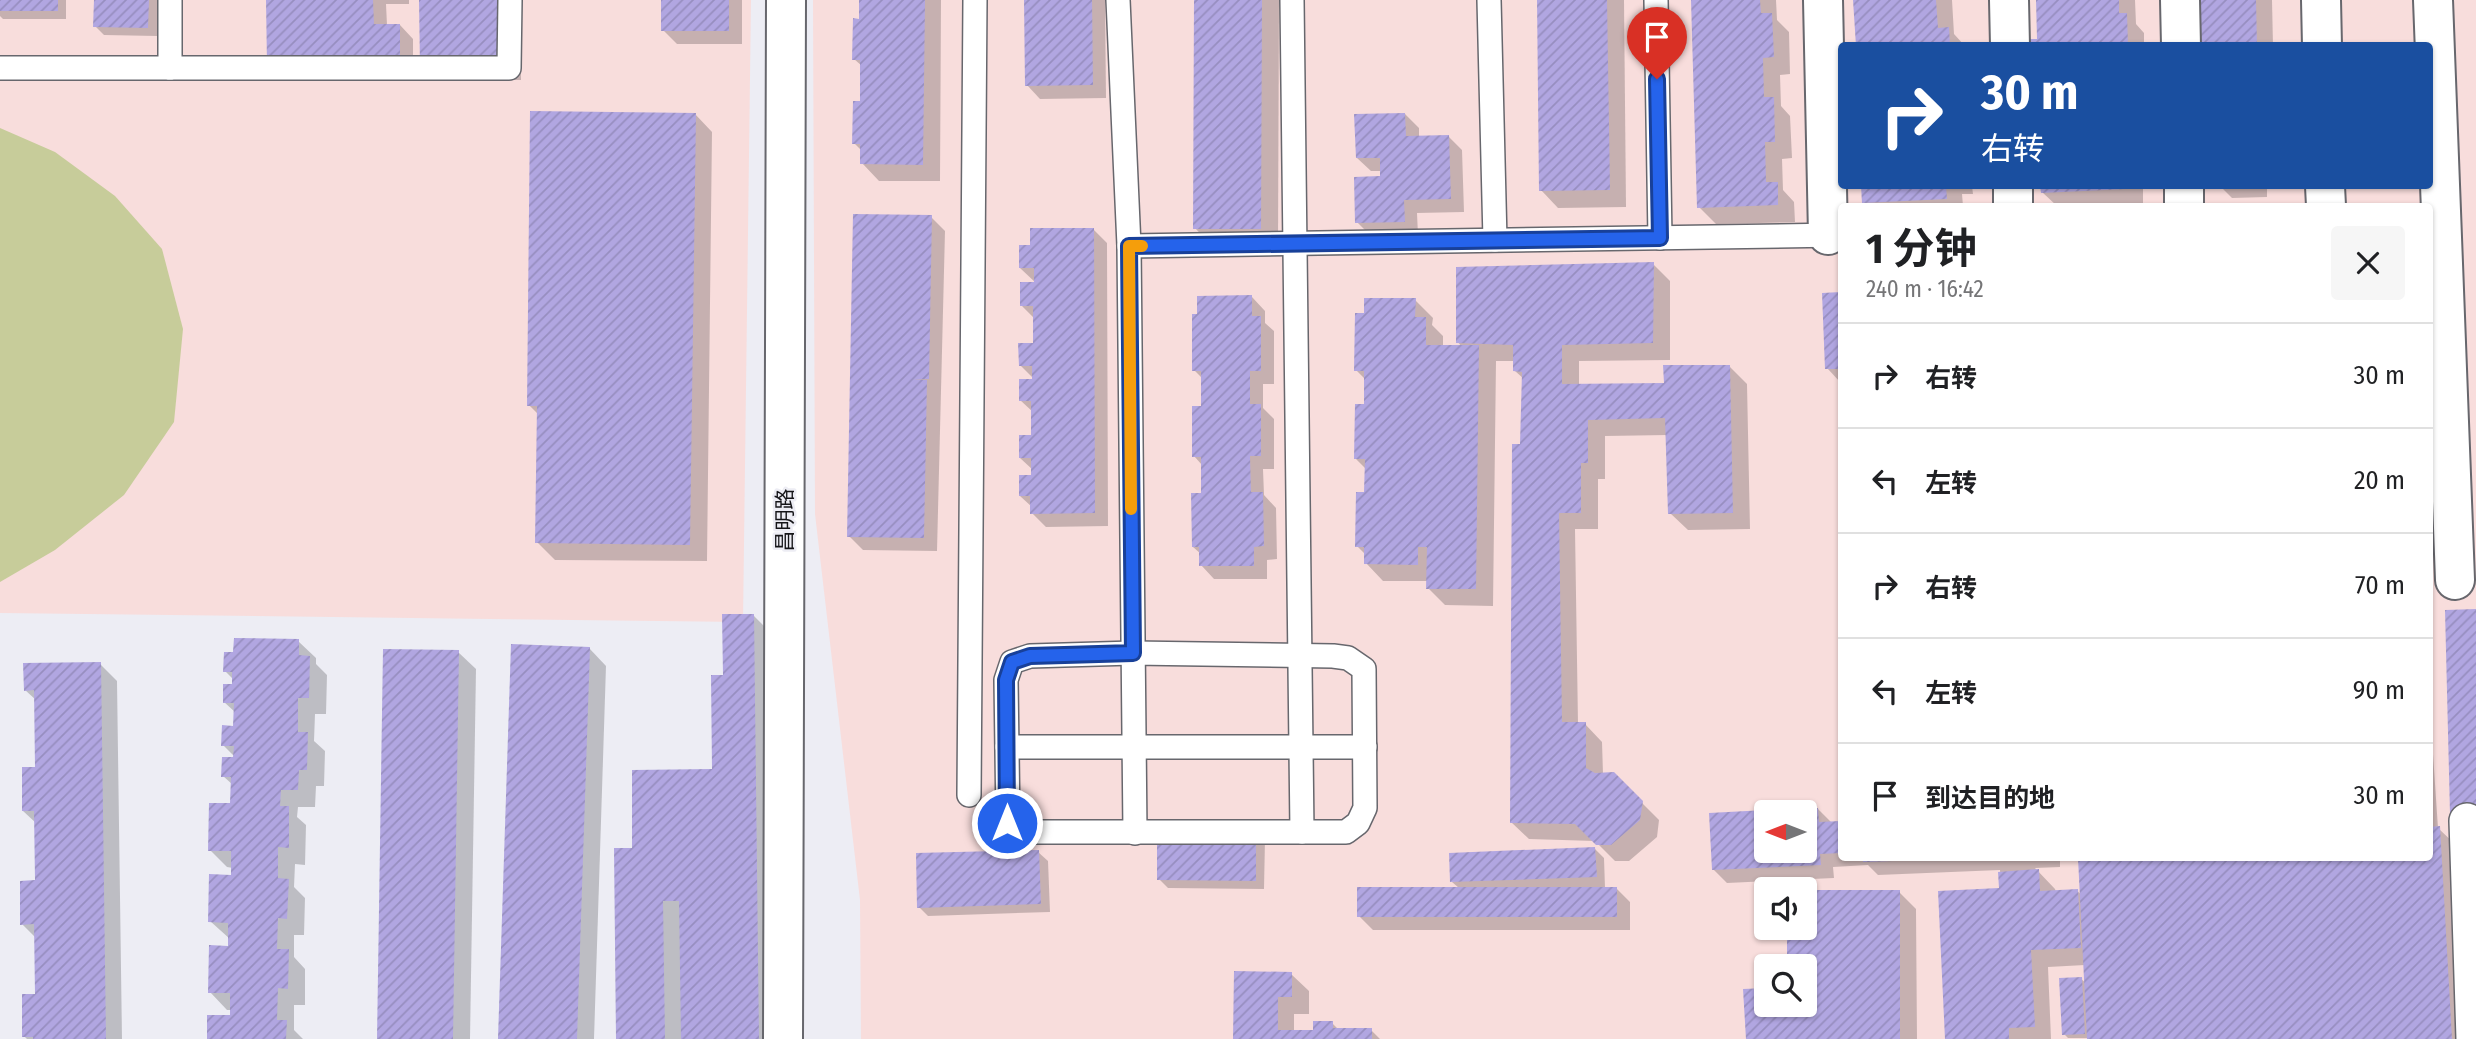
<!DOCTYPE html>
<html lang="zh">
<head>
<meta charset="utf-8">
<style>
	body { margin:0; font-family:"Fira Sans Condensed","Noto Sans SC",sans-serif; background:#f6f6f6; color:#202124; height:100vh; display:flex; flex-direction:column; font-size:26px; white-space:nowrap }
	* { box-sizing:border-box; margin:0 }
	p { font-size:23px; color:#757577 }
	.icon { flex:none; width:38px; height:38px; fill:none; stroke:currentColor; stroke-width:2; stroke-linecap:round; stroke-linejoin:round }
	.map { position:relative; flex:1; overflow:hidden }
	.panel { position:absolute; left:1838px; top:203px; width:595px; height:658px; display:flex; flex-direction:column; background:#fff; border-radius:7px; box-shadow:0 2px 5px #0004 }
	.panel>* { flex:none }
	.banner { position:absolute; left:1838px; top:42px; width:595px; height:147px; border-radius:7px; box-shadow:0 2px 5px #0004; background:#1a4fa0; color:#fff; overflow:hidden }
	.needle { width:46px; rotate:270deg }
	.fabs { position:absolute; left:1754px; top:800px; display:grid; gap:14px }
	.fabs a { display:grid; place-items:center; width:63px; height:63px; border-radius:7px; background:#fff; box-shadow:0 2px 5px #0004; font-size:35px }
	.pin { position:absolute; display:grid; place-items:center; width:60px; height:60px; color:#fff; margin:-72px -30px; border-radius:50% 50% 50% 0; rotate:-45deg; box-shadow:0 0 7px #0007 }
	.pin .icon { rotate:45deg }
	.me { position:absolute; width:77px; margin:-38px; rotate:0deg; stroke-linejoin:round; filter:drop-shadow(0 0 5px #0008) }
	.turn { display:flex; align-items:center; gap:24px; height:147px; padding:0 28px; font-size:32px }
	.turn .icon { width:91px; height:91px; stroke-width:2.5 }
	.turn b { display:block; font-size:49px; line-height:60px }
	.round { display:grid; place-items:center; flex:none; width:74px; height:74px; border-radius:7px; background:#f6f6f6 }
	.headline { display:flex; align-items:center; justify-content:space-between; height:119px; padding:0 28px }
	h1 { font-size:42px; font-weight:700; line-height:52px }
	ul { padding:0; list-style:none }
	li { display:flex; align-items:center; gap:21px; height:105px; padding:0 28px; border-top:2px solid #e0e0e0 }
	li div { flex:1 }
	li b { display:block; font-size:26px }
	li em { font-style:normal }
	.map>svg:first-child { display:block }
</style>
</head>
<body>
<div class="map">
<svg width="2476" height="1039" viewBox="0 0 2476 1039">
	<defs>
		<pattern id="building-hatch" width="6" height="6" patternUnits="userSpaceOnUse" patternTransform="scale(1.75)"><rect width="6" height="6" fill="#b1a6e1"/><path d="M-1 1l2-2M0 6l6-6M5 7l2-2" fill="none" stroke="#978ec0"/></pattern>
	</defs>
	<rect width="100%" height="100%" fill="#ededf4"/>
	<!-- education -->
	<g fill="#f8dddc" fill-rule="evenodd">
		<path d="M 0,0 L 751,0 L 743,622 L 0,613 Z"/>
		<path d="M 813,0 L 2476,0 L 2476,1039 L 861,1039 L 860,900 L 815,514 ZM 1841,46 L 2429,46 L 2429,186 L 1841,186 ZM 1841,206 L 2429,206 L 2429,858 L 1841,858 ZM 1766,812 L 1804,812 L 1804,850 L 1766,850 ZM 1766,889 L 1804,889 L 1804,928 L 1766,928 ZM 1766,966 L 1804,966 L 1804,1004 L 1766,1004 Z"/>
	</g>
	<!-- garden -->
	<path fill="#c7cc9a" d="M 0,128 L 55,152 L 115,196 L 162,249 L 183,329 L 174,422 L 124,495 L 55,550 L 0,582 Z"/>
	<!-- shadow -->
	<g fill="#0003">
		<path d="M 0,0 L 66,0 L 66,19 L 3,19 L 0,16 Z"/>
		<path d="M 96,0 L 158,0 L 157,36 L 104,35 L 95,26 Z"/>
		<path d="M 268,0 L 409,0 L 409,4 L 386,4 L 387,25 L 400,25 L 413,39 L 413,77 Z"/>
		<path d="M 421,0 L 520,0 L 521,80 L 435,80 L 421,66 Z"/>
		<path d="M 663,0 L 742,0 L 742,44 L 677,44 L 663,30 Z"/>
		<path d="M 861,0 L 941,0 L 940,181 L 879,181 L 862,163 L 862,151 L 854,143 L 861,103 L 862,66 L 854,59 L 861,21 Z"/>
		<path d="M 1026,0 L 1105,0 L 1106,98 L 1040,99 L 1027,85 Z"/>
		<path d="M 1196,0 L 1279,0 L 1278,246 L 1212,246 L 1195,228 Z"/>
		<path d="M 1538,0 L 1624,0 L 1626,207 L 1558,208 L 1541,190 Z"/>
		<path d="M 1693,0 L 1776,0 L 1777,20 L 1789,32 L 1790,74 L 1780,75 L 1781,106 L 1790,116 L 1792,158 L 1782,159 L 1783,190 L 1794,202 L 1795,222 L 1716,224 L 1699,207 Z"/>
		<path d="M 1855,0 L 1952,0 L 1954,34 L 1965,46 L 1857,46 Z"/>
		<path d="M 2038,0 L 2135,0 L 2136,24 L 2144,33 L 2144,46 L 2025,46 L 2039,40 Z"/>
		<path d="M 2201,0 L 2272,0 L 2273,46 L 2203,46 Z"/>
		<path d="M 695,114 L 712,132 L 707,561 L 555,560 L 537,542 L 539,415 L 529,405 Z"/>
		<path d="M 1405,114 L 1419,128 L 1419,138 L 1448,136 L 1462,150 L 1464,212 L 1417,213 L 1418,235 L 1371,236 L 1357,222 L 1382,178 L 1382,171 L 1371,171 L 1357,158 Z"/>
		<path d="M 1863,186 L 1972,186 L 1973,194 L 1962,194 L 1963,206 L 1868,206 L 1864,202 Z"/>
		<path d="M 2042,186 L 2143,186 L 2143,206 L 2057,206 L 2042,192 Z"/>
		<path d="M 2220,186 L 2267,186 L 2267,197 L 2232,198 Z"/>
		<path d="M 931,217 L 945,231 L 937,551 L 863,550 L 849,536 Z"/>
		<path d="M 1093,229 L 1107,243 L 1108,526 L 1046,527 L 1032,513 L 1032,507 L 1020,496 L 1033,477 L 1033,470 L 1020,458 L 1033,436 L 1033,412 L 1020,400 L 1036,381 L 1020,365 L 1035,345 L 1035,319 L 1022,306 L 1037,284 L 1020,268 L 1032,246 Z"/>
		<path d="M 1653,264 L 1670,281 L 1670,360 L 1579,361 L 1579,386 L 1666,384 L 1730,367 L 1747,384 L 1750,529 L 1688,530 L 1670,513 L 1668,435 L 1605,436 L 1605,479 L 1598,479 L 1598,529 L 1575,529 L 1578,724 L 1585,724 L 1602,742 L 1603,774 L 1613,774 L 1659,820 L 1657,837 L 1629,861 L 1615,861 L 1595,841 L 1529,839 L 1511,822 L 1524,379 L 1515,371 L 1515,361 L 1496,361 L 1493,606 L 1445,605 L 1428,588 L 1428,581 L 1383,581 L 1366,563 L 1366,555 L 1357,546 L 1366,494 L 1366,469 L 1356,459 L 1365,405 L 1365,379 L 1356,370 L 1415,300 L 1433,318 L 1432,325 L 1443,336 L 1443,346 L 1461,346 L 1458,342 Z"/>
		<path d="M 1841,294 L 1841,383 L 1827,368 Z"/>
		<path d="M 1252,297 L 1265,311 L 1265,323 L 1274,331 L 1274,384 L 1263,384 L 1263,408 L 1274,419 L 1274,469 L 1263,469 L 1264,495 L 1276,508 L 1277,559 L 1267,560 L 1267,579 L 1214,579 L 1201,565 L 1201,554 L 1193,547 L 1202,495 L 1202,465 L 1194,456 L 1202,407 L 1202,378 L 1194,370 Z"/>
		<path d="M 754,616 L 771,633 L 775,1039 L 618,1039 L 634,850 L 713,770 Z"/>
		<path d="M 298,641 L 316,658 L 316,664 L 327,675 L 326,714 L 315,714 L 314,741 L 325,751 L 324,786 L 316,786 L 315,807 L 298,807 L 297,817 L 306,825 L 305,865 L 295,864 L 294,887 L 305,898 L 304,935 L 294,935 L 294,957 L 305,969 L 305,1005 L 294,1005 L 294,1030 L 303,1039 L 209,1039 L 231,1017 L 232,1010 L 227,1010 L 210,992 L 229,947 L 230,939 L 210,921 L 233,877 L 233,868 L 227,867 L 210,850 L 232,805 L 233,785 L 223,776 L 237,759 L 223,745 L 235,727 L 235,712 L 224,702 L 234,686 L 234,680 L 225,671 Z"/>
		<path d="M 589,648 L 606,666 L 594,1039 L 500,1039 Z"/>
		<path d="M 458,652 L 476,669 L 470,1039 L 379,1039 Z"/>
		<path d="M 100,664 L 117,681 L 122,1039 L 27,1039 L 24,1036 L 37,996 L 36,938 L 22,924 L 37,882 L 36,823 L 23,811 L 37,769 L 36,700 L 25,690 Z"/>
		<path d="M 2429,750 L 2433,754 L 2438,828 L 2457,846 L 2468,1039 L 2068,1038 L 2064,1034 L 2081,979 L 2086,983 L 2085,965 L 2048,967 L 2051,1039 L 1947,1039 L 2001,889 L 2000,870 L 1878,875 L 1868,865 L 1833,867 L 1834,878 L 1727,883 L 1713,869 L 1766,850 L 1804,850 L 1804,812 L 1767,812 L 1818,809 L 1832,823 L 1841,823 L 1841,858 L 2060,858 L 2060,867 L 2035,868 L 2055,889 L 2056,892 L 2077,891 L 2082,895 L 2080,858 L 2429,858 Z"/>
		<path d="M 1265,839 L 1264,889 L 1168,888 L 1159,879 Z"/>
		<path d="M 1595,849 L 1604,858 L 1605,888 L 1616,888 L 1630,902 L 1630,930 L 1373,930 L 1359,916 L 1459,888 L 1452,882 Z"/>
		<path d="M 1038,852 L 1048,861 L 1050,912 L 928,916 L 919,907 Z"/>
		<path d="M 1899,892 L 1916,909 L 1917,1039 L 1747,1039 L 1766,1004 L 1804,1004 L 1804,966 L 1789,966 L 1789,928 L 1804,928 Z"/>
		<path d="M 1291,974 L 1309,991 L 1309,1014 L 1294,1014 L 1294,1032 L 1315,1032 L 1332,1023 L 1339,1030 L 1371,1030 L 1380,1039 L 1235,1039 Z"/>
	</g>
	<!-- building -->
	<g fill="url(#building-hatch)">
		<rect x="0" y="0" width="58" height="11"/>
		<path d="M 94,0 L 149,0 L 148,28 L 93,27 Z"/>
		<path d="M 266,0 L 373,0 L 374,24 L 400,24 L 400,64 L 267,65 Z"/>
		<path d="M 419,0 L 507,0 L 508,66 L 420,67 Z"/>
		<rect x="661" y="0" width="68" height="31"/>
		<path d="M 859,0 L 925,0 L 923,165 L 860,164 L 860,144 L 852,144 L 853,101 L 860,101 L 860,60 L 852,60 L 853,18 L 859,19 Z"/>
		<path d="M 1024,0 L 1092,0 L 1093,85 L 1025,86 Z"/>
		<path d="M 1194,0 L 1262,0 L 1261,229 L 1193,229 Z"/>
		<path d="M 1537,0 L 1607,0 L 1610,190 L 1539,191 Z"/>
		<path d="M 1691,0 L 1760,0 L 1761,13 L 1772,13 L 1774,57 L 1763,58 L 1764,97 L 1774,97 L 1775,142 L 1765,142 L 1766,182 L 1778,182 L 1778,205 L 1697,208 Z"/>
		<path d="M 1853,0 L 1936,0 L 1938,28 L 1949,27 L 1950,46 L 1856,46 Z"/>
		<path d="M 2036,0 L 2119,0 L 2119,13 L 2127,13 L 2128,46 L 2023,46 L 2023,39 L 2037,39 Z"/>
		<path d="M 2200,0 L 2256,0 L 2257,46 L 2201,46 Z"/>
		<path d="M 530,111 L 696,113 L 690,545 L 535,543 L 537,406 L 527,406 Z"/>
		<path d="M 1405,113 L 1406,136 L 1449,135 L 1451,199 L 1404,200 L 1405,222 L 1355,223 L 1354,177 L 1380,176 L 1380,158 L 1356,158 L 1354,114 Z"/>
		<path d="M 1861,186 L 1946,186 L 1947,199 L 1862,203 Z"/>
		<path d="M 2040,186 L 2126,186 L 2126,189 L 2041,193 Z"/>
		<path d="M 853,214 L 932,215 L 929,379 L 913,379 L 927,380 L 924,538 L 847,537 Z"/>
		<path d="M 1030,228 L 1094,228 L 1095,513 L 1030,514 L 1030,496 L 1019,496 L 1019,475 L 1031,475 L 1031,458 L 1019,458 L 1019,435 L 1031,435 L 1031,401 L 1019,401 L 1019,379 L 1032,379 L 1032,366 L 1019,366 L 1018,343 L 1033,343 L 1033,306 L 1020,306 L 1020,282 L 1034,282 L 1034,268 L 1019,268 L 1019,245 L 1030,245 Z"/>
		<path d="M 1654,262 L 1653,343 L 1562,345 L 1562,384 L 1664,383 L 1663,365 L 1730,365 L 1733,513 L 1668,514 L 1665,418 L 1588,420 L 1588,463 L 1581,463 L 1581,513 L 1559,513 L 1562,722 L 1586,722 L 1586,768 L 1595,773 L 1614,772 L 1643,801 L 1640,820 L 1611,845 L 1596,845 L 1575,824 L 1510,823 L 1512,444 L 1520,444 L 1522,372 L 1513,371 L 1513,345 L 1456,343 L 1456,267 Z"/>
		<path d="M 1841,292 L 1841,369 L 1825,369 L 1822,293 Z"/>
		<path d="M 1252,295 L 1252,316 L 1261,316 L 1261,371 L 1250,371 L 1250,404 L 1261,404 L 1261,456 L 1250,456 L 1251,492 L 1263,492 L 1264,546 L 1254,547 L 1254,566 L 1199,566 L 1199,547 L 1192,547 L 1191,493 L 1201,493 L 1201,457 L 1192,457 L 1192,406 L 1201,406 L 1201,371 L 1192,371 L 1192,314 L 1197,314 L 1197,296 Z"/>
		<path d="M 1364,298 L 1416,298 L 1415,317 L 1426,317 L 1426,345 L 1479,345 L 1476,589 L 1426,589 L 1427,547 L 1418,547 L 1418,565 L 1364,564 L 1364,547 L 1355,547 L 1356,492 L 1364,492 L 1365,459 L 1354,459 L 1355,404 L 1364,404 L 1364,371 L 1354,371 L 1355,313 L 1364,313 Z"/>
		<path d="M 2476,609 L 2476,813 L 2450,814 L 2445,610 Z"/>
		<path d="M 722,614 L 754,614 L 759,1039 L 681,1039 L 679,901 L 663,901 L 665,1039 L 616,1039 L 614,848 L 632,848 L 632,770 L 712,769 L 711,675 L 723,675 Z"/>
		<path d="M 234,638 L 299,639 L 299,655 L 310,656 L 309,698 L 298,698 L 298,732 L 308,732 L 307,770 L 299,770 L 298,790 L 281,790 L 280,806 L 289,806 L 289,848 L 278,847 L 278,878 L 289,879 L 287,919 L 278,918 L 277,949 L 289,949 L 288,989 L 278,988 L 277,1020 L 287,1020 L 286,1039 L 207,1039 L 207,1015 L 230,1015 L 230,993 L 208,993 L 209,945 L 228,946 L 228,923 L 208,922 L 209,874 L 231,875 L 231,851 L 208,851 L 209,803 L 230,803 L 231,777 L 221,777 L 222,757 L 233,757 L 234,746 L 221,746 L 222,725 L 233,726 L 234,703 L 223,703 L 223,684 L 232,684 L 232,672 L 223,672 L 224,652 L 233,652 Z"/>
		<path d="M 511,644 L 590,647 L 577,1039 L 498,1039 Z"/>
		<path d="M 383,649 L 459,650 L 453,1039 L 377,1039 Z"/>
		<path d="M 101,662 L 106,1039 L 33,1039 L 33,1037 L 22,1037 L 22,994 L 35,994 L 34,924 L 20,925 L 20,881 L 35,880 L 34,811 L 22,811 L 22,767 L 35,767 L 34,690 L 24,691 L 23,663 Z"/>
		<path d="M 1818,808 L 1819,822 L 1841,821 L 1841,853 L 1820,854 L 1821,865 L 1712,870 L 1709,813 L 1766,810 L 1766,850 L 1804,850 L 1804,812 L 1775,812 L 1775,810 Z"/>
		<path d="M 1157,826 L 1256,828 L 1256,881 L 1157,880 Z"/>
		<path d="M 2440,826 L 2452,1039 L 2087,1039 L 2078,858 L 2429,858 L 2429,827 Z"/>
		<path d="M 1595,847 L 1597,877 L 1450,882 L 1449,853 Z"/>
		<path d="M 1039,850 L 1041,904 L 917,908 L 916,853 Z"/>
		<path d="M 1863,858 L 1923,858 L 1923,860 L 1863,862 Z"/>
		<path d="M 2039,869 L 2040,891 L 2078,889 L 2081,948 L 2031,950 L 2035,1027 L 2009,1028 L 2009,1039 L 1945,1039 L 1938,891 L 1999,888 L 1998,872 Z"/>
		<rect x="1357" y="887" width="260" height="30"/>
		<path d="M 1804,890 L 1900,890 L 1900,1039 L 1746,1039 L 1743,989 L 1766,988 L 1766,1004 L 1804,1004 L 1804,966 L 1787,966 L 1787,928 L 1804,928 Z"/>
		<path d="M 1234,971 L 1292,972 L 1292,997 L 1278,997 L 1278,1030 L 1313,1030 L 1313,1021 L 1333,1021 L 1333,1028 L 1372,1028 L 1372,1039 L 1233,1039 Z"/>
		<path d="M 2082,977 L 2085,1034 L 2062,1035 L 2059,978 Z"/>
	</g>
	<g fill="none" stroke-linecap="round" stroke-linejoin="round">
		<defs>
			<g id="service">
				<path d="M 170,0 L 170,68"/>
				<path d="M 1118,0 L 1129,246 L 1135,833"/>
				<path d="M 1292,0 L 1302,832"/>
				<path d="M 1489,0 L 1495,240"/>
				<path d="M 1656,0 L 1660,238"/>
				<path d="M 0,68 L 509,68 L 510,0"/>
				<path d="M 1129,246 L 1838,235"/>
				<path d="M 1133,653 L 1333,656 L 1348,658 L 1364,669 L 1365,808 L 1358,823 L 1346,832 L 1019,832 L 1008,823 L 1006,680 L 1012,662 L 1030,656 Z"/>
				<path d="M 1007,747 L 1365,747"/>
				<path d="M 969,795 L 975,0"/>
			</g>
			<path id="pedestrian" d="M 2467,821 L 2474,1039"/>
			<g id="minor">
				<path d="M 1823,0 L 1828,235"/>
				<path d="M 2009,0 L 2010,46"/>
				<path d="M 2180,0 L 2181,46"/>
				<path d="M 2321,0 L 2322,46"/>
				<path d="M 2433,0 L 2455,580"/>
				<path d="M 2013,186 L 2013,206"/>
				<path d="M 2184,186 L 2184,206"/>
				<path d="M 2325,186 L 2326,206"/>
			</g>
			<path id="tertiary" d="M 783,1039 L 786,0"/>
		</defs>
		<!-- service casing -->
		<use href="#service" stroke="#67676d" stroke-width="26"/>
		<!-- pedestrian casing -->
		<use href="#pedestrian" stroke="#67676d" stroke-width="38"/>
		<!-- minor casing -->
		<use href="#minor" stroke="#67676d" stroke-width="42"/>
		<!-- tertiary casing -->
		<use href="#tertiary" stroke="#67676d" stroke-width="42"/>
		<!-- service -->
		<use href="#service" stroke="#fff" stroke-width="23"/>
		<!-- pedestrian -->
		<use href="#pedestrian" stroke="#fff" stroke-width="35"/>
		<!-- minor -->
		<use href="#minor" stroke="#fff" stroke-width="38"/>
		<!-- tertiary -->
		<use href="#tertiary" stroke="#fff" stroke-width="38"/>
	</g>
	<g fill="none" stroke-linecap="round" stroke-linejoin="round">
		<defs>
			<path id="route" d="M 1007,823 L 1006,680 L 1012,662 L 1030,656 L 1133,653 L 1129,246 L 1660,238 L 1657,79"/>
		</defs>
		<!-- route casing -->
		<use href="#route" stroke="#184099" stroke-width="18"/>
		<!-- route -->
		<use href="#route" stroke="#2563eb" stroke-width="12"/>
		<!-- slow -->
		<path stroke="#f59e0b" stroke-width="12" d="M 1131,509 L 1129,246 L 1142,246"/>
	</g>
	<g text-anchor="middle" stroke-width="5" stroke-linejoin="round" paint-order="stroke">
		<!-- street labels -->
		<g font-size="21" fill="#151518" stroke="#ededf4">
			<text transform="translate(785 520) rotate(-90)" y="7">昌明路</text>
		</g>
	</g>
</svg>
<div class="fabs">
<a><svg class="needle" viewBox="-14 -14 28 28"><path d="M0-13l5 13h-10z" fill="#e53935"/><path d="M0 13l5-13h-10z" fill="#757577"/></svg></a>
<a><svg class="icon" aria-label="sound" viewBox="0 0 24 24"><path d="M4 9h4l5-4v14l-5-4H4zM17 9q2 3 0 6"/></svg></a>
<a><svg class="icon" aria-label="search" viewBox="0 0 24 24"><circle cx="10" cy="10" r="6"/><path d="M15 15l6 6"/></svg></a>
</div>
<div class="pin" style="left:1657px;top:79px;background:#d93025"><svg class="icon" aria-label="arrive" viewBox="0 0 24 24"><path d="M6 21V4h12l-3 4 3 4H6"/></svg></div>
<svg class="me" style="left:1007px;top:823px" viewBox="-20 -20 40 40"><circle r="17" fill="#2563eb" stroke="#fff" stroke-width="3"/><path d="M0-11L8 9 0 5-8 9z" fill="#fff"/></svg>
<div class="banner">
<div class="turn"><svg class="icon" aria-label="right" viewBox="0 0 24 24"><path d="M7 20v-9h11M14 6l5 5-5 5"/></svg><div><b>30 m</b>右转</div></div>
</div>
<section class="panel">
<div class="headline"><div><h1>1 分钟</h1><p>240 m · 16:42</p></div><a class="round"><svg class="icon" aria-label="close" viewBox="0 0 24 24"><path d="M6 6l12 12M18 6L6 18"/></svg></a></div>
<ul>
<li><svg class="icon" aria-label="right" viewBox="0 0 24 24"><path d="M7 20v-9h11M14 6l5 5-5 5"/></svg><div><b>右转</b></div><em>30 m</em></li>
<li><svg class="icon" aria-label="left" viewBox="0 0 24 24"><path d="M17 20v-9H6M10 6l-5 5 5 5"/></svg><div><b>左转</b></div><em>20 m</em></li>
<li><svg class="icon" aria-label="right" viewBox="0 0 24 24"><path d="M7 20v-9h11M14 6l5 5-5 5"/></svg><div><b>右转</b></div><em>70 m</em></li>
<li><svg class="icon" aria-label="left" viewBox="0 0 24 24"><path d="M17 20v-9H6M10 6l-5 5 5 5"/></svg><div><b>左转</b></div><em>90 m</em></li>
<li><svg class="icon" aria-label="arrive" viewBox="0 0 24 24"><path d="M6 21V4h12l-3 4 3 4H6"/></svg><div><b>到达目的地</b></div><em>30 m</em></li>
</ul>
</section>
</div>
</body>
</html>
